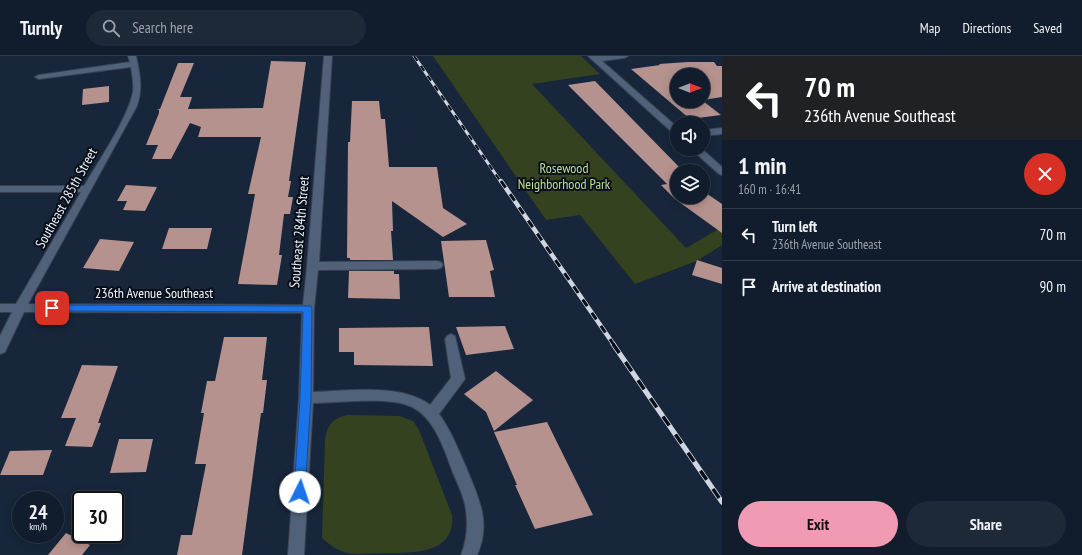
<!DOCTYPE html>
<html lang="en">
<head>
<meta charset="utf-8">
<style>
	body { margin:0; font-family:"PT Sans Narrow",sans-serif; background:#1e2938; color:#f1f3f6; height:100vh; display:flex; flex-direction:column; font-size:15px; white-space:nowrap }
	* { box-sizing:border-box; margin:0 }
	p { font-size:13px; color:#9ca1a9 }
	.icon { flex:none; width:22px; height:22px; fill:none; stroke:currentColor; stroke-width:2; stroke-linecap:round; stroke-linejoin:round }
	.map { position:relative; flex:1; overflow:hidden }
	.drawer { display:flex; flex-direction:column; background:#111c2c; width:360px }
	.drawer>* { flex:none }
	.banner { background:#202124; color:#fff; overflow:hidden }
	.needle { width:26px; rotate:90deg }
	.controls { position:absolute; left:670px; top:12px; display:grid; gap:8px }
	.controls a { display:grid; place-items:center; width:40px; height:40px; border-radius:50%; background:#111c2c; box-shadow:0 2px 10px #0003,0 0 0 1px #303a48; font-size:20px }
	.speed { position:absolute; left:12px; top:435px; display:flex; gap:8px; font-size:20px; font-weight:700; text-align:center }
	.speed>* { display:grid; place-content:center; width:52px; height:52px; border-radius:50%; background:#111c2c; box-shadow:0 2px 10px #0003,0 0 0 1px #303a48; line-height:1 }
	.speed small { font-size:10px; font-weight:400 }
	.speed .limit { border:2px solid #111; border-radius:6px; background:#fff; color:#111 }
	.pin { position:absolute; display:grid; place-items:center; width:34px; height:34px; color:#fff; margin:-17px; border-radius:8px; box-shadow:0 2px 6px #0006 }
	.me { position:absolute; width:44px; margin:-22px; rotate:4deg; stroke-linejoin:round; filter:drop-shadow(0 0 3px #0008) }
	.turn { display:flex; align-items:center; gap:14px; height:84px; padding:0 16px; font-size:18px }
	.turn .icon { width:52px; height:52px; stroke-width:2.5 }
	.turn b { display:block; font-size:28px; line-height:34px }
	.round { display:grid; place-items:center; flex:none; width:42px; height:42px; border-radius:21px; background:#1e2938 }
	.head { display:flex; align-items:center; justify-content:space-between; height:68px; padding:0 16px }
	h1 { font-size:24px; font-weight:700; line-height:30px }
	.cta { display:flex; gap:8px; margin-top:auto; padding:8px 16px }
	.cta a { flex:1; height:46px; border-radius:24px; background:#f19ab3; color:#111; font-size:16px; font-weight:700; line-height:46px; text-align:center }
	.cta a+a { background:#1e2938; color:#f1f3f6 }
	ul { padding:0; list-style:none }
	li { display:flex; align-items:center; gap:12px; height:52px; padding:0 16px; border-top:1px solid #303a48 }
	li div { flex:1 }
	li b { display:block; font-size:15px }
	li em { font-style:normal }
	header { display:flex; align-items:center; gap:24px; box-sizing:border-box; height:56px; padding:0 20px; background:#111c2c; border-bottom:1px solid #303a48 }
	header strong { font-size:19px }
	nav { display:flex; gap:22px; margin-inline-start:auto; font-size:14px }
	.search { width:280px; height:36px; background:#1e2938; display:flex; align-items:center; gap:10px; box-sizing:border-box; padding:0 14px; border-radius:22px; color:#9ca1a9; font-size:15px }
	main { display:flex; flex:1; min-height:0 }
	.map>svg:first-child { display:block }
</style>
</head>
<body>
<header>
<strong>Turnly</strong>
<div class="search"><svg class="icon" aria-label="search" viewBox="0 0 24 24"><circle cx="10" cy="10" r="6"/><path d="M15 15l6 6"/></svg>Search here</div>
<nav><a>Map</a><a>Directions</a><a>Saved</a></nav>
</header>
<main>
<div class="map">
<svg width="722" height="499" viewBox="0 0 722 499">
	<rect width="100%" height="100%" fill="#17263a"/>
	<!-- green -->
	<g fill="#35421f">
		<path d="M 433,0 L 581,0 L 600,18 L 532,28 L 686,192 L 722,171 L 722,189 L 697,205 L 635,228 L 580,159 L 546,164 Z"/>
		<path d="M 347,359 L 399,360 L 413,365 L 419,374 L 452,459 C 456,499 411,497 383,497 C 372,497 359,499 348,497 C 337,495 330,489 322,482 L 325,384 C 328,369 331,363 347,359 Z"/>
	</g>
	<!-- building -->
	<g fill="#b5928e">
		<path d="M 271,5 L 306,6 L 289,125 L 291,125 L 288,141 L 293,141 L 290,158 L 284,158 L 279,199 L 282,199 L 277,229 L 238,228 L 255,138 L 248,138 L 261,81 L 198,81 L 201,71 L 190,67 L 171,103 L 152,103 L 158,89 L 146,89 L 159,57 L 159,54 L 157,53 L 160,53 L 178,7 L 194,7 L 180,41 L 192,41 L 188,53 L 263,52 Z"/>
		<path d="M 688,6 L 714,6 L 717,10 L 722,10 L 722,41 L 703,44 L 703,19 L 677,19 L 677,45 L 703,45 L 721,59 L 690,63 L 631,13 L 660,9 L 659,8 Z"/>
		<path d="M 595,25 L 683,115 L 677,115 L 677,141 L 703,141 L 703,135 L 722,148 L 722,177 L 675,143 L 661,129 L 667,128 L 568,29 Z"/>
		<path d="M 109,30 L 109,46 L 82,49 L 83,33 Z"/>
		<path d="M 352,45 L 379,45 L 381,63 L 385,63 L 389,111 L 437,111 L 443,152 L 467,168 L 443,181 L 392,145 L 393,175 L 391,175 L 393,204 L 350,204 L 350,202 L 347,202 L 348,86 L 350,86 Z"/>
		<path d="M 126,129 L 157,131 L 145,155 L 123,154 L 127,145 L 117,145 Z"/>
		<path d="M 169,172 L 212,172 L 207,193 L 162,193 Z"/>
		<path d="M 100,183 L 134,186 L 119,215 L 83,212 Z"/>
		<path d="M 486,184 L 494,214 L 490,215 L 495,241 L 449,241 L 441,185 Z"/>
		<path d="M 697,204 L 722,212 L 722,228 L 692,219 Z"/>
		<path d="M 349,215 L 394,215 L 394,218 L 399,218 L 400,243 L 348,242 Z"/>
		<path d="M 505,270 L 514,293 L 466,299 L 456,271 Z"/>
		<path d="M 429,271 L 433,310 L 354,309 L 354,296 L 339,296 L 339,272 Z"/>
		<path d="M 224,281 L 267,281 L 262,324 L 267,324 L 263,357 L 261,357 L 242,499 L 177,499 L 181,479 L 192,479 L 206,408 L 195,408 L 204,357 L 201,357 L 207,325 L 215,325 Z"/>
		<path d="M 82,309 L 118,310 L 98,367 L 101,367 L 92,391 L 65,390 L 76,362 L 61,362 Z"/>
		<path d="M 496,315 L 533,344 L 494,375 L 486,356 L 464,338 Z"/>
		<path d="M 547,366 L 593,459 L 535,473 L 515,429 L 517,429 L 494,376 Z"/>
		<path d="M 119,383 L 153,383 L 146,416 L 110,417 Z"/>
		<path d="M 52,394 L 43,419 L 0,419 L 10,395 Z"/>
		<path d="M 66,477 L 90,489 L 82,499 L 48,499 Z"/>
	</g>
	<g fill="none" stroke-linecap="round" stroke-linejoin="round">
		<defs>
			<g id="minor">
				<path d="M 128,0 L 136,0 C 140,18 143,32 137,50 L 28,248 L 303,249 L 307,210 L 324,0 L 332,0 L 319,206 L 437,205 L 441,206 L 443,209 L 441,212 L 437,213 L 318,214 L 314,253 L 313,336 C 347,335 402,327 430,349 L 451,322 L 445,283 L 447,280 L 451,278 L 455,280 L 465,323 L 439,358 C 451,374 458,393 466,411 C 478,441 492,466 477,499 L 461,499 C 467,484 468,470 466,454 C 464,441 459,430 453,417 C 444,393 434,358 407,349 C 384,341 338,347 313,347 L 304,499 L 288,499 L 299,342 L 302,257 L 24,256 L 5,296 L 0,298 L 0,280 L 12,256 L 0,256 L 0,248 L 16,248 L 81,136 L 0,136 L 0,130 L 84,130 C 98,106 128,62 133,36 C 134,27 132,19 131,11 L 39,23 L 35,21 L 39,19 L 130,6 Z"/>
				<path d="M 588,0 L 628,0 L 624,2 L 602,5 L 677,71 L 677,79 L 674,78 Z"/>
				<path d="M 722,72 L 722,78 L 703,80 L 703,74 Z"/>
				<path d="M 691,93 L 702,93 L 722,111 L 722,119 L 719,118 Z"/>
			</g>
		</defs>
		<!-- minor casing -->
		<use href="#minor" stroke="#374152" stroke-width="2"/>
		<!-- minor -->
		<use href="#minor" fill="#506179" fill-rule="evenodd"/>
		<defs>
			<path id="rail-far2" d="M 414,0 L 501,126"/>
			<path id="rail-far1" d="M 501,125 L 614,289"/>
			<path id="rail" d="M 613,288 L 722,446"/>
		</defs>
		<!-- rail-far2 casing -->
		<use href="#rail-far2" stroke="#cfd6e1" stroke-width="3"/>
		<!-- rail-far1 casing -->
		<use href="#rail-far1" stroke="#cfd6e1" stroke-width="4.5"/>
		<!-- rail casing -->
		<use href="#rail" stroke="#cfd6e1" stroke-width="5"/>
		<!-- rail-far2 -->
		<use href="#rail-far2" stroke="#080f18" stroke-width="2" stroke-dasharray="6" stroke-linecap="butt"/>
		<!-- rail-far1 -->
		<use href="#rail-far1" stroke="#080f18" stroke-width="3" stroke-dasharray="8" stroke-linecap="butt"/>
		<!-- rail -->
		<use href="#rail" stroke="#080f18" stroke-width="3.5" stroke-dasharray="11" stroke-linecap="butt"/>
	</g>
	<!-- route -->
	<path fill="#1a73e8" stroke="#114b97" d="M 52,249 L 311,250 L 312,253 L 311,342 L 305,436 L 304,440 L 300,441 L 296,440 L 294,436 L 300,342 L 303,256 L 52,255 L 47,252 Z"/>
	<g text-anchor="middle" stroke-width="4" stroke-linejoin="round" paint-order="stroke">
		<!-- park labels -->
		<g font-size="14" fill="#c0de93" stroke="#080f18">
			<text x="564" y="117">Rosewood<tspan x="564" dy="16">Neighborhood Park</tspan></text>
		</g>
		<!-- street labels -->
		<g font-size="14" fill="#eff5fe" stroke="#080f18">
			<text transform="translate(66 142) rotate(-61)" y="5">Southeast 285th Street</text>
			<text transform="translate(299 176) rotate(-85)" y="5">Southeast 284th Street</text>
			<text x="154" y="242">236th Avenue Southeast</text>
		</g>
	</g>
</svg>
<div class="controls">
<a><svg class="needle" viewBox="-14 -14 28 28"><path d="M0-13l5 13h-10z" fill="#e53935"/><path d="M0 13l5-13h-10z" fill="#9ca1a9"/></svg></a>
<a><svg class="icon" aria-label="sound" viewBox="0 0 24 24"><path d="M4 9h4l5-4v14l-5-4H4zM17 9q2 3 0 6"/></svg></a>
<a><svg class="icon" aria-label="layers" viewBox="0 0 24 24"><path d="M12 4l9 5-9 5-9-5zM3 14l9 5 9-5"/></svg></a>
</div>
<div class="speed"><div>24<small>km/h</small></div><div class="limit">30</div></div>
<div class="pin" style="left:52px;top:252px;background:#d93025"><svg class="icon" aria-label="arrive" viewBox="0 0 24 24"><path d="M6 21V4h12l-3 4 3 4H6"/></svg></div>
<svg class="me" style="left:300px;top:436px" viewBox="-20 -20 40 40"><circle r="19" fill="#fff"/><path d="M0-13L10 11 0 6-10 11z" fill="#1a73e8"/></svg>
</div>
<section class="drawer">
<div class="banner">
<div class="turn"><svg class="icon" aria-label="left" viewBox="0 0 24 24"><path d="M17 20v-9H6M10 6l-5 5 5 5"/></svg><div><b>70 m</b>236th Avenue Southeast</div></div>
</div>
<div class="head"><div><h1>1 min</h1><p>160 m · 16:41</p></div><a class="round" style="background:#d93025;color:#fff"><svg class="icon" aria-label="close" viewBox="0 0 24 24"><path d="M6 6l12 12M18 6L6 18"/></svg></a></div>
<ul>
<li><svg class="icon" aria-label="left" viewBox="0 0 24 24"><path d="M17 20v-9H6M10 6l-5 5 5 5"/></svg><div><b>Turn left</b><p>236th Avenue Southeast</p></div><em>70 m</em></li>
<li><svg class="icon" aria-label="arrive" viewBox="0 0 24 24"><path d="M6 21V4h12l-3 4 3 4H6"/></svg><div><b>Arrive at destination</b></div><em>90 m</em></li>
</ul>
<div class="cta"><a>Exit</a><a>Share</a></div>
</section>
</main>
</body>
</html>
